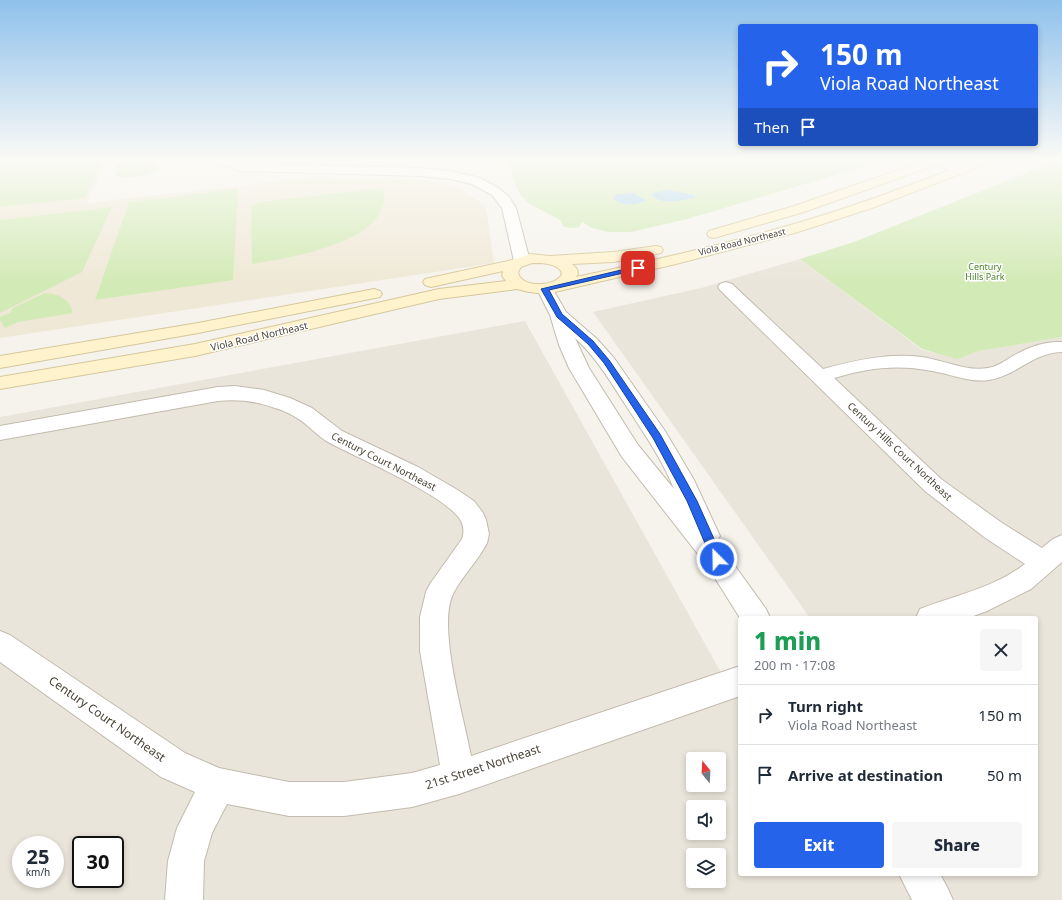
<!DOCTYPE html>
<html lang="en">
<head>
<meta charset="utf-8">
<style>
	body { margin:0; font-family:"Noto Sans",sans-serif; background:#f6f6f7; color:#1f2937; height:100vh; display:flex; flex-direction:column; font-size:15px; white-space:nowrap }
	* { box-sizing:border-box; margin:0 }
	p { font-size:13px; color:#747a83 }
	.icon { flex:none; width:22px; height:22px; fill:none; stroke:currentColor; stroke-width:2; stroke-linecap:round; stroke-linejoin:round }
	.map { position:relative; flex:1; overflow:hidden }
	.details { position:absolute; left:738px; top:616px; width:300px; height:260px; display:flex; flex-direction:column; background:#fff; border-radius:4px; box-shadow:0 2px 6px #0003 }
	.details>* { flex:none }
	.hud { position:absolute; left:738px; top:24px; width:300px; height:122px; border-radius:4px; box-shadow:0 2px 6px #0003; background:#2563eb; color:#fff; overflow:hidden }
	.needle { width:26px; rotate:342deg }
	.buttons { position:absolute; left:686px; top:752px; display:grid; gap:8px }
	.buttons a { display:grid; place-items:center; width:40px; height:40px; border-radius:4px; background:#fff; box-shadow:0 2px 6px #0003; font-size:20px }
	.speed { position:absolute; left:12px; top:836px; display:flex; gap:8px; font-size:20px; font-weight:700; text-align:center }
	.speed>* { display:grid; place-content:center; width:52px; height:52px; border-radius:50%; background:#fff; box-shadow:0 2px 6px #0003; line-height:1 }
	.speed small { font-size:10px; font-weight:400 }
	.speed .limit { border:2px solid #111; border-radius:6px; background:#fff; color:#111 }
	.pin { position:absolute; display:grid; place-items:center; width:34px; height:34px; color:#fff; margin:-17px; border-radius:8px; box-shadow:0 2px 6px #0006 }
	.me { position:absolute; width:44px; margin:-22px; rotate:337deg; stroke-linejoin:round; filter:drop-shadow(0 0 3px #0008) }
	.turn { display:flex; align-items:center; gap:14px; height:84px; padding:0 16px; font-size:18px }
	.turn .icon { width:52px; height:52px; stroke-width:2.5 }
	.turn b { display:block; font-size:28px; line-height:34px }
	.then { display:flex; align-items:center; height:38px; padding:0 16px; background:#0003; gap:8px; font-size:15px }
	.round { display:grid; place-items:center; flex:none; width:42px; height:42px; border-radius:4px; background:#f6f6f7 }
	.head { display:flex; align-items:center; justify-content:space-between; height:68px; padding:0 16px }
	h1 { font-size:24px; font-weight:800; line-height:30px; color:#1e9e55 }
	.action { display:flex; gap:8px; margin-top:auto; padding:8px 16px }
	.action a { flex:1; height:46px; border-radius:4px; background:#2563eb; color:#fff; font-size:16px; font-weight:800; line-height:46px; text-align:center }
	.action a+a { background:#f6f6f7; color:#1f2937 }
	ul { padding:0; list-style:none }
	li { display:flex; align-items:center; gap:12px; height:60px; padding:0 16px; border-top:1px solid #e0e1e3 }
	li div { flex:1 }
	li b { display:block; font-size:15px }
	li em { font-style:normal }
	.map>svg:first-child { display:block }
</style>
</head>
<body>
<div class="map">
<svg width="1062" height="900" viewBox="0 0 1062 900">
	<rect width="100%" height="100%" fill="#f6f3ec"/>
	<!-- residential -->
	<path fill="#eae5da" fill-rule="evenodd" d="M 800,259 L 922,350 L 957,358 L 979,351 L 1062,337 L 1062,900 L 0,900 L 0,417 L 525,321 L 728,685 L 740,681 L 740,874 L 1036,874 L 1036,618 L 810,618 L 593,312 L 701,288 ZM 693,759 L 719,759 L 719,785 L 693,785 ZM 693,807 L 719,807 L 719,833 L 693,833 ZM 21,845 L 55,845 L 55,879 L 21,879 ZM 81,845 L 115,845 L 115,879 L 81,879 ZM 693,855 L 719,855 L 719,881 L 693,881 Z"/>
	<!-- education -->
	<path fill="#efe8d6" d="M 0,159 L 108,159 L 87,203 L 310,178 L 422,180 L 441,183 L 457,187 L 483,204 L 487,213 L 494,263 L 0,338 Z"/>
	<!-- green -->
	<g fill="#d2eab5">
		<path d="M 0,159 L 104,159 L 85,198 L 0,207 Z"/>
		<path d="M 136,159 C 147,159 153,160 160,169 C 152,176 125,180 116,176 L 117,164 Z"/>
		<path d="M 506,159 L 619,159 L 622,161 L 626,159 L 880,159 L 879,162 L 687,219 L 631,232 L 609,232 L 592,228 L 582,222 L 579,227 L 574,228 L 564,227 L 560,220 L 528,203 L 520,194 L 512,177 L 512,170 Z"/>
		<path d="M 1062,159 L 1062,337 L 979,351 L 957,359 L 922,349 L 800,259 L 854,242 Z"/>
		<path d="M 383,188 C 397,242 287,258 252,264 L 251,207 L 260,202 Z"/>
		<path d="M 238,189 L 233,280 L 95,300 L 129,202 Z"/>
		<path d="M 112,207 L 82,272 L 0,313 L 0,220 Z"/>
		<path d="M 45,293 C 59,294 70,299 73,313 L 18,322 L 5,328 L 0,320 L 0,317 L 10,313 L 13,308 Z"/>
	</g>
	<!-- water -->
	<g fill="#a9d4f2">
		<path d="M 668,190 L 689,194 L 695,196 L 694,198 C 682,200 661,206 652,195 L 653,193 Z"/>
		<path d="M 633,193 L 646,200 C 638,206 620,206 613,198 L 617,194 Z"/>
	</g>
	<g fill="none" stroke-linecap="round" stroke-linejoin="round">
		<defs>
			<g id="street">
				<path d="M 208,159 C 226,159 240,163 258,164 L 420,168 L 451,171 L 480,178 L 500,189 L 509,197 L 516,208 L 530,261 L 527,264 L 522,266 L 517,264 L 514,261 L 502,208 L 492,195 L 472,184 L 451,179 L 420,176 L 241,171 L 210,161 Z"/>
				<path d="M 923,159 L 941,159 L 965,167 L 967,170 L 965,173 L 961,174 L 925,161 Z"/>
				<path d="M 726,282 L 732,284 L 823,369 C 857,360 888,353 922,357 C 943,360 967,372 988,368 C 997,367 1006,360 1013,356 C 1029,347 1044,341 1062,342 L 1062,352 C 1034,352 1016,376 989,380 C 970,383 951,374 932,371 C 896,364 869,368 834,378 L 941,479 L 1002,523 L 1042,548 L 1053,539 L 1062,535 L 1062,562 L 1031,589 L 987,611 L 968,618 L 916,618 L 920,609 C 956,595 994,588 1025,564 L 984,537 L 925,491 L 720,290 L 718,287 L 720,284 Z"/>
				<path d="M 545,284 L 551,286 L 566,312 L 597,339 L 614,358 L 665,431 L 694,480 L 720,536 L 717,541 L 766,609 L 770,618 L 740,618 L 708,567 L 622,457 L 569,368 L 559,345 L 550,315 L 537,289 L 539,286 ZM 575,338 C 596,357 610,381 625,404 C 643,432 662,459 674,489 L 638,445 L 589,368 Z"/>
				<path d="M 235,386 L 264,390 L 290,398 L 312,408 L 342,431 L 418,467 L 456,489 L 474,501 L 483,513 L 486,520 L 489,534 L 487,543 C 478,561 462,576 453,594 C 437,627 464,718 471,756 L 740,666 L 740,696 L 459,794 L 412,807 L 344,816 L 289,816 L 227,804 L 212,833 L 204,861 L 203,900 L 165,900 L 168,861 L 177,828 L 195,792 L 161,777 L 0,662 L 0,631 L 10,635 L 185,753 L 219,768 L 289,782 L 344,782 L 412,773 L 440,765 L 420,651 L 420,617 L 426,592 L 430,584 L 462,539 C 464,534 464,526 461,521 C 448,496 357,458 328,442 C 317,436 308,424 297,418 C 291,414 282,410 275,408 C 256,401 238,399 218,401 L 0,440 L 0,426 L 218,387 Z"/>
				<path d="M 899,874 L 940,874 L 947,887 L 953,900 L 912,900 Z"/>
			</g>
			<g id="secondary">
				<path d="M 931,159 L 949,159 L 947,161 L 804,212 L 714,238 L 709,237 L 707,234 L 709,231 L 794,206 Z"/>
				<path d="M 979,159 L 996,159 L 994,161 L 872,208 L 798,232 L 676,264 L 546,294 L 529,292 L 517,289 L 439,299 L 195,356 L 0,389 L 0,377 L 195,344 L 439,289 L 506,281 L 502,276 L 503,271 L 431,287 L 425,285 L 423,282 L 425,279 L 512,260 L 530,254 L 550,256 L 613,252 L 656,246 L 661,247 L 663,250 L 661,253 L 656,254 L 613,262 L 572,264 L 577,269 L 578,274 L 576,277 C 656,260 736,242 814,218 C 870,201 924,180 979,159 ZM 532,263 C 541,263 560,263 562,274 C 555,288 520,288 518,272 L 521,267 Z"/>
				<path d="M 374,289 L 380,291 L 382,294 L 380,297 L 198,333 L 0,368 L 0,356 L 198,323 Z"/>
			</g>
		</defs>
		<!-- street casing -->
		<use href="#street" stroke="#c2bbae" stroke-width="2"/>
		<!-- secondary casing -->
		<use href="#secondary" stroke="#d6c79b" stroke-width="2"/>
		<!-- street -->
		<use href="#street" fill="#fff" fill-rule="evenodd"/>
		<!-- secondary -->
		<use href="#secondary" fill="#fff3cd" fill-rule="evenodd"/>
	</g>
	<!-- sky -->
	<linearGradient id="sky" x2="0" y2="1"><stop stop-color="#8fc1ec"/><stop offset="0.56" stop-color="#fbfaf6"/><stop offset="1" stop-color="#fbfaf6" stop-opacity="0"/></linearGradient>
	<rect width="1062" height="285" fill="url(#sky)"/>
	<!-- route -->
	<path fill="#2563eb" stroke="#184099" d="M 638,266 L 641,267 L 641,269 L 549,290 L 562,314 L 593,341 L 609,360 L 660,434 L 697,501 L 723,559 L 721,562 L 717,564 L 713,562 L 687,501 L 653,438 L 604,363 L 588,344 L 557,317 L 541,289 Z"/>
	<g text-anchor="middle" stroke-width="3" stroke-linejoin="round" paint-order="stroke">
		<!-- far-street labels -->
		<g font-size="9" fill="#4b4439" stroke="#fff">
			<text transform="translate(742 242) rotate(-14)" y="3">Viola Road Northeast</text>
		</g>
		<!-- far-park labels -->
		<g font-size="9" fill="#4a7f2a" stroke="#fff">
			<text x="985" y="270">Century<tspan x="985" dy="10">Hills Park</tspan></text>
		</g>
		<!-- street labels -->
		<g font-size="10" fill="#4b4439" stroke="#fff">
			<text transform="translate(259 336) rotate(-13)" y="4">Viola Road Northeast</text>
			<text transform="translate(900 451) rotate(43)" y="4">Century Hills Court Northeast</text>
			<text transform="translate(384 461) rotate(27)" y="4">Century Court Northeast</text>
		</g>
		<!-- near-street labels -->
		<g font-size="12" fill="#4b4439" stroke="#fff">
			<text transform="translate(107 719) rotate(35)" y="4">Century Court Northeast</text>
			<text transform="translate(483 767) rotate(-18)" y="4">21st Street Northeast</text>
		</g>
	</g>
</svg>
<div class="buttons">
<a><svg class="needle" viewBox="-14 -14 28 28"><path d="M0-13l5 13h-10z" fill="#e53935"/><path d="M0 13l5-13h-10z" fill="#747a83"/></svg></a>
<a><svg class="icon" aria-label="sound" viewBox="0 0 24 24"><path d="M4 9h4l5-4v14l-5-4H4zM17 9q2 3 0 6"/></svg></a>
<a><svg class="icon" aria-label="layers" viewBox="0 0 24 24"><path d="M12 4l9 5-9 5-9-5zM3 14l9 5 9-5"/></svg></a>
</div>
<div class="speed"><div>25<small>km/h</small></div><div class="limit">30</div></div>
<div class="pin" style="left:638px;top:268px;background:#d93025"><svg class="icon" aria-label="arrive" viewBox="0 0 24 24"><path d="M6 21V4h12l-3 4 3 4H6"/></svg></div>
<svg class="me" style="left:717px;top:559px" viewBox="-20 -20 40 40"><circle r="17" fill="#2563eb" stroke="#fff" stroke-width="3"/><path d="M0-11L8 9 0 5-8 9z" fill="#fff"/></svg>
<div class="hud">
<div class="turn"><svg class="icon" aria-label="right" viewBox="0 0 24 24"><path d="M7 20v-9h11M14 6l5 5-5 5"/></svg><div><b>150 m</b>Viola Road Northeast</div></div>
<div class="then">Then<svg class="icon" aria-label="arrive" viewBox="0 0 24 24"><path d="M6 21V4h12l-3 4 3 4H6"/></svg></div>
</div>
<section class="details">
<div class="head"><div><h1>1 min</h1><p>200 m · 17:08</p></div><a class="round"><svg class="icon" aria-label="close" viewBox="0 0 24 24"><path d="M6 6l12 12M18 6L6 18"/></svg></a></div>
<ul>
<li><svg class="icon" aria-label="right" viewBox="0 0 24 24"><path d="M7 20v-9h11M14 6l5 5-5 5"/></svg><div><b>Turn right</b><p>Viola Road Northeast</p></div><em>150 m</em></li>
<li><svg class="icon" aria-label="arrive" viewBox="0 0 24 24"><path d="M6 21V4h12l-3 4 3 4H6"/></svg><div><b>Arrive at destination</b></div><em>50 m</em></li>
</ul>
<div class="action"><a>Exit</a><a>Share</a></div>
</section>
</div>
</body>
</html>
